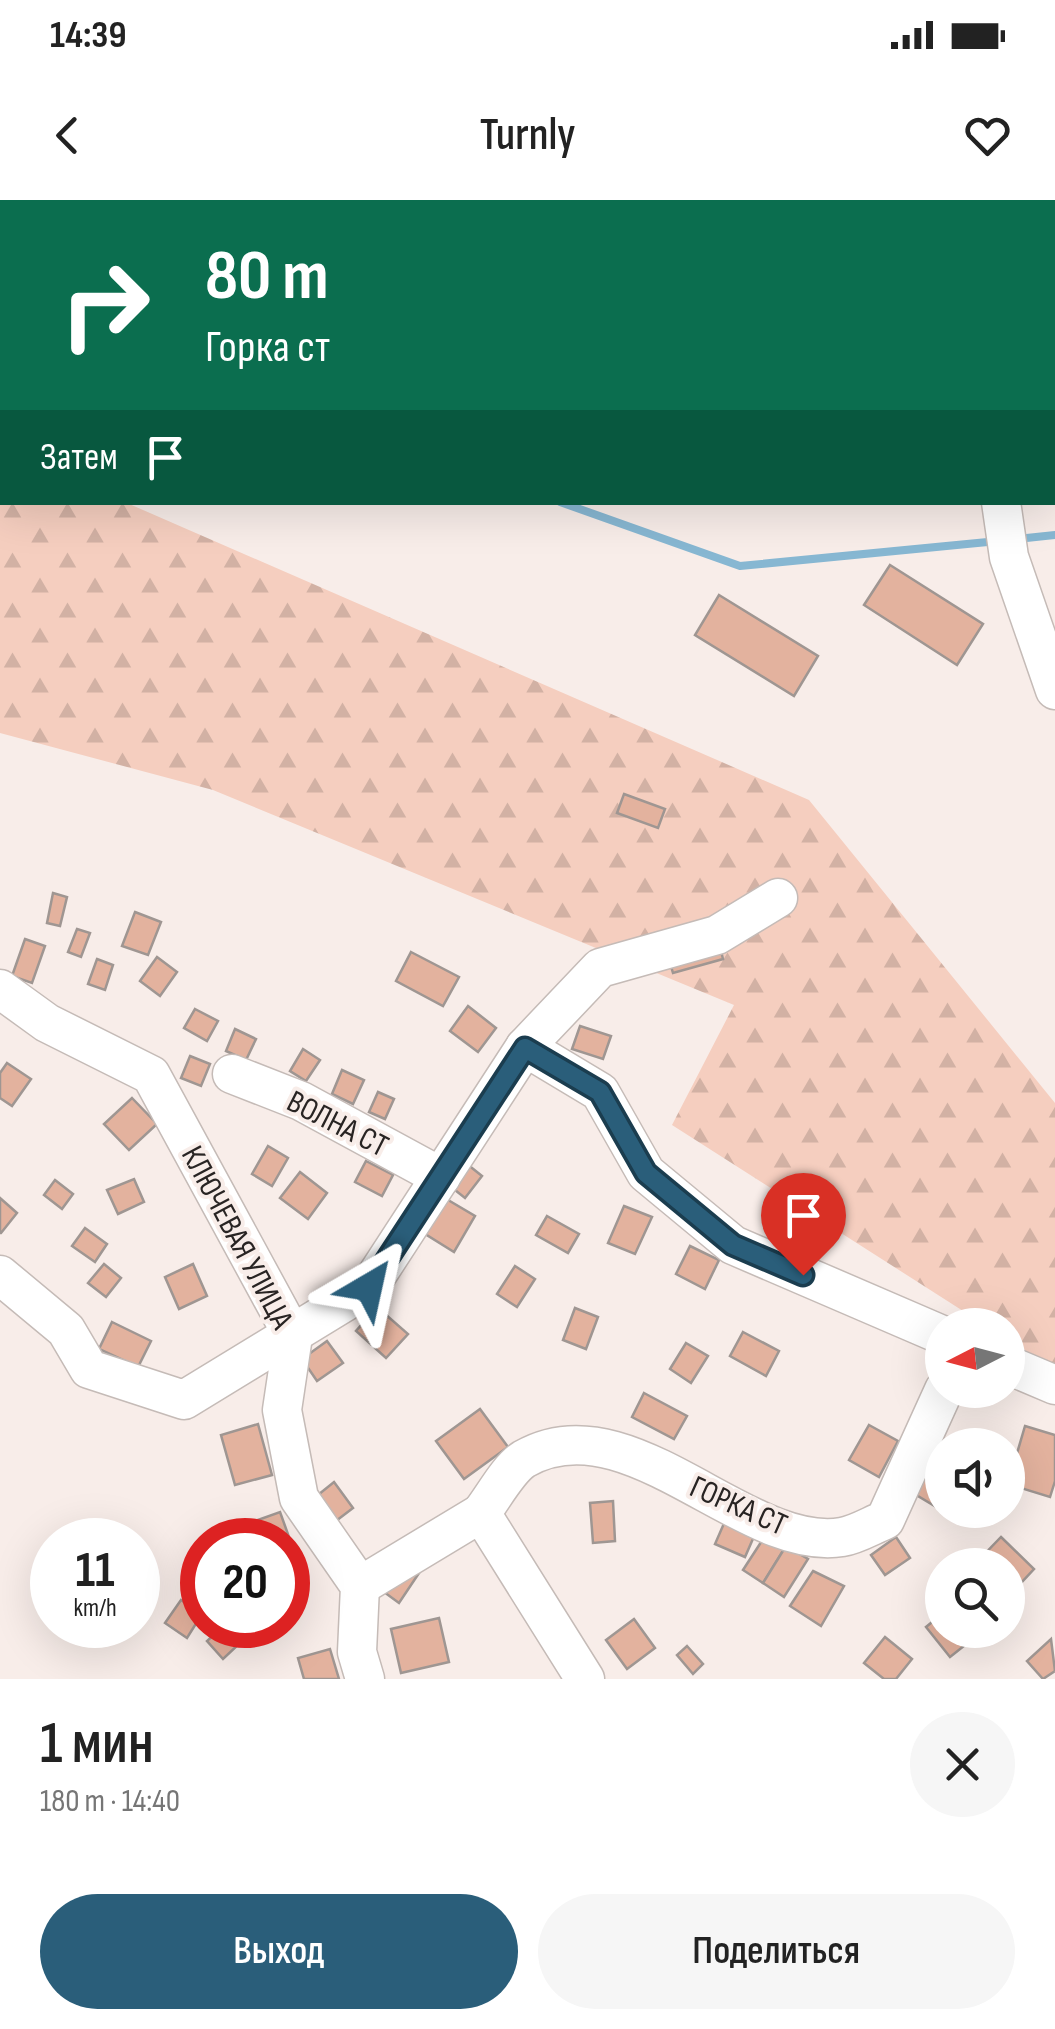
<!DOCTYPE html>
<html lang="ru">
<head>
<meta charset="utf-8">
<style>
	body { margin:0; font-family:"Sofia Sans Condensed",sans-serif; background:#f6f6f6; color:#222; height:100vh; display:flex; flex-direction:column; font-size:38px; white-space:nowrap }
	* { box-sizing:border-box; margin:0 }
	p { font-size:32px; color:#767676 }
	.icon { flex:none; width:55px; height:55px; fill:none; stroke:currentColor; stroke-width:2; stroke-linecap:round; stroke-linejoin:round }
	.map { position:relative; height:1479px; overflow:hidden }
	.side { display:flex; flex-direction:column; background:#fff; flex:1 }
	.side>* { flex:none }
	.guide { position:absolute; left:0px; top:0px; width:1055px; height:305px; box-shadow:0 10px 40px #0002; background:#0b6e4f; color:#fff; overflow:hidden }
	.needle { width:65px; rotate:264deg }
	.tools { position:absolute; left:925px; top:1108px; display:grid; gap:20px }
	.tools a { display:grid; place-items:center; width:100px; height:100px; border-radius:50%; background:#fff; box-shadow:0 10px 40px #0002; font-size:50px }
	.speed { position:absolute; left:30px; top:1318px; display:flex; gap:20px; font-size:50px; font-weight:700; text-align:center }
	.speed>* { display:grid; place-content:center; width:130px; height:130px; border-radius:50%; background:#fff; box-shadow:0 10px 40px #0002; line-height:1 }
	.speed small { font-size:25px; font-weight:400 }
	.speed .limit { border:15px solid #d22; background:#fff; color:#111 }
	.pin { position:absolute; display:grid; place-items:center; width:85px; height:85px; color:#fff; margin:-102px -42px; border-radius:50% 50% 50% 0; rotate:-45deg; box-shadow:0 0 10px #0007 }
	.pin .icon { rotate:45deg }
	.me { position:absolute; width:110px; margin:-55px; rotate:36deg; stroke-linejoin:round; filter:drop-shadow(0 0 8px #0008) }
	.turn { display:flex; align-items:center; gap:35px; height:210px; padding:0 40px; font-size:45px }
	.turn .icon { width:130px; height:130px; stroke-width:2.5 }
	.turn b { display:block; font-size:70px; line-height:85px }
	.then { display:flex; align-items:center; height:95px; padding:0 40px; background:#0003; gap:20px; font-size:38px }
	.round { display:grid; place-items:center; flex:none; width:105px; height:105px; border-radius:52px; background:#f6f6f6 }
	.summary { display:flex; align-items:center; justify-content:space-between; height:170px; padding:0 40px }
	h1 { font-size:60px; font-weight:600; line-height:75px }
	.action { display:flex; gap:20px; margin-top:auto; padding:20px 40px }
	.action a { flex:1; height:115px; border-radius:60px; background:#2a5e7a; color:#fff; font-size:40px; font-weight:600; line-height:115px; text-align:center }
	.action a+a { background:#f6f6f6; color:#222 }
	.status { display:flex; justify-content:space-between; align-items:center; height:70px; padding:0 50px; background:#fff; direction:ltr }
	.status svg { height:28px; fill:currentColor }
	header { display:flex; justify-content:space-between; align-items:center; height:130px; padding:0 40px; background:#fff; font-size:45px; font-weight:600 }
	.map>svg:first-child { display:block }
</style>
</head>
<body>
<div class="status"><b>14:39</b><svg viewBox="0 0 49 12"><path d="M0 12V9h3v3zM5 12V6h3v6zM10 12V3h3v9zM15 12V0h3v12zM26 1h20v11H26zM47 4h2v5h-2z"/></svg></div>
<header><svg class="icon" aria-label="back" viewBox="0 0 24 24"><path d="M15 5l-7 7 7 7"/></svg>Turnly<svg class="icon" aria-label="heart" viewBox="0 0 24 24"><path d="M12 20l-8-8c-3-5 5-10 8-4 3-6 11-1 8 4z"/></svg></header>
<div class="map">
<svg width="1055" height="1479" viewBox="0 0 1055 1479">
	<defs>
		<pattern id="forest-firs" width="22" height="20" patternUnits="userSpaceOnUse" patternTransform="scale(2.5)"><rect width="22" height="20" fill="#f5cebf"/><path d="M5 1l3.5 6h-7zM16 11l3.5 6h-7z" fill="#d2b1a4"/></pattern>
	</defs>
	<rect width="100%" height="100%" fill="#f8ede9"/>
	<!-- forest -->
	<path fill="url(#forest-firs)" d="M 0,248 L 2,302 L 127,303 L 809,600 L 1055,903 L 1055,1163 L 1045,1163 L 1008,1139 L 1008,1125 L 985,1125 L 672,925 L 734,805 L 213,590 L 0,533 Z"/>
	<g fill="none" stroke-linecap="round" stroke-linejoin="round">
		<!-- stream -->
		<g stroke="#87b7d2" stroke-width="8">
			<path d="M 0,109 L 2,111"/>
			<path d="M 560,302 L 740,366 L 998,341"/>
			<path d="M 1017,339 L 1055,335"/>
		</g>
	</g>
	<!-- building -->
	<g fill="#e3b29e" stroke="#9f9692" stroke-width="2.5">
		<path d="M 890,365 L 983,424 L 957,465 L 864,405 Z"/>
		<path d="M 719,395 L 818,456 L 794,496 L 695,435 Z"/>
		<path d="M 624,594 L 665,609 L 658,628 L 617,613 Z"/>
		<path d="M 53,693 L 67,697 L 60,726 L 47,723 Z"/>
		<path d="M 135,712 L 161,722 L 148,755 L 122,746 Z"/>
		<path d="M 77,729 L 90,733 L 81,757 L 68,752 Z"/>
		<path d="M 25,739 L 45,746 L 32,783 L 12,776 Z"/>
		<path d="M 718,739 L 723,759 L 673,773 L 667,753 Z"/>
		<path d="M 411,752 L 459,777 L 443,806 L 396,781 Z"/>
		<path d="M 157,757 L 177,772 L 160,796 L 140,781 Z"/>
		<path d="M 97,759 L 113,765 L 105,790 L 88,784 Z"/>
		<path d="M 468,806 L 496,828 L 478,852 L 450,831 Z"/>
		<path d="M 195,809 L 218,821 L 207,841 L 184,828 Z"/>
		<path d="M 580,826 L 611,836 L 603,859 L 572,849 Z"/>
		<path d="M 235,829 L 256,839 L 246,860 L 226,851 Z"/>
		<path d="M 303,849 L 320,860 L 306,881 L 290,871 Z"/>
		<path d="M 190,856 L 210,864 L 201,886 L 181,878 Z"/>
		<path d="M 7,863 L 31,879 L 12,906 L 0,898 L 0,873 Z"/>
		<path d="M 342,870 L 364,880 L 353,904 L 332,894 Z"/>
		<path d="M 378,892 L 394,899 L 385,919 L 369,912 Z"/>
		<path d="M 132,898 L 157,924 L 129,950 L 104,924 Z"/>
		<path d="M 268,946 L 288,958 L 272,986 L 252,974 Z"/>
		<path d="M 462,960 L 482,976 L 465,998 L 445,982 Z"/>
		<path d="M 366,961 L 393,975 L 382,996 L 355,982 Z"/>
		<path d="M 300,972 L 327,993 L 308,1019 L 280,998 Z"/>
		<path d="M 134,979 L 144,1002 L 118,1014 L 107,990 Z"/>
		<path d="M 55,980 L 73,994 L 62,1009 L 44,995 Z"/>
		<path d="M 443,997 L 475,1016 L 454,1052 L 422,1032 Z"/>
		<path d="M 0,998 L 17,1013 L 1,1033 L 0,1033 Z"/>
		<path d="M 624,1006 L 652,1017 L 635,1054 L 608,1043 Z"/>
		<path d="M 547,1016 L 579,1034 L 568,1053 L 536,1035 Z"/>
		<path d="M 85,1028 L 107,1044 L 95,1062 L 72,1046 Z"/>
		<path d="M 690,1046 L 719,1060 L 705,1089 L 676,1074 Z"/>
		<path d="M 104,1064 L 121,1078 L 106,1097 L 88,1083 Z"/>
		<path d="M 193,1064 L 207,1096 L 179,1109 L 165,1077 Z"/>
		<path d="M 515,1066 L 535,1079 L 517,1107 L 497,1094 Z"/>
		<path d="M 377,1107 L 408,1134 L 386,1158 L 356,1131 Z"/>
		<path d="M 575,1108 L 598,1117 L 586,1149 L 563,1140 Z"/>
		<path d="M 112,1122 L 151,1141 L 138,1167 L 99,1149 Z"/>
		<path d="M 743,1132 L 779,1151 L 766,1176 L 730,1156 Z"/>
		<path d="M 327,1141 L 343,1163 L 317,1181 L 302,1159 Z"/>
		<path d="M 686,1143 L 708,1156 L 691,1183 L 670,1169 Z"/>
		<path d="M 644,1193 L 687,1216 L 674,1239 L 632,1217 Z"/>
		<path d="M 480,1209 L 508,1247 L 464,1279 L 436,1241 Z"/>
		<path d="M 258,1224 L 272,1275 L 235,1285 L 221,1235 Z"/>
		<path d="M 869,1225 L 898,1241 L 879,1277 L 849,1260 Z"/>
		<path d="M 1025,1226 L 1055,1235 L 1055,1281 L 1050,1297 L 1008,1284 Z"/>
		<path d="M 929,1255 L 942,1263 L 943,1311 L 908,1290 Z"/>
		<path d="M 334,1282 L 353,1308 L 332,1324 L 313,1299 Z"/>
		<path d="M 613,1301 L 615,1341 L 593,1343 L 590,1303 Z"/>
		<path d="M 280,1312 L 289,1337 L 241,1340 L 236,1328 Z"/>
		<path d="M 729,1312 L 759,1325 L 745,1357 L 715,1344 Z"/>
		<path d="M 767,1333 L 786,1346 L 763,1383 L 743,1370 Z"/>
		<path d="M 896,1337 L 910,1358 L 885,1375 L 871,1355 Z"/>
		<path d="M 1001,1337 L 1034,1369 L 1008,1397 L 1008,1365 L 974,1365 Z"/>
		<path d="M 786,1346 L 808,1359 L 784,1397 L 763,1383 Z"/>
		<path d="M 404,1363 L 419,1373 L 399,1403 L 384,1392 Z"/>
		<path d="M 813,1371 L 844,1386 L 821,1426 L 790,1406 Z"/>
		<path d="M 181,1400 L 202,1414 L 187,1438 L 165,1423 Z"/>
		<path d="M 942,1414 L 942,1430 L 984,1430 L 950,1457 L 926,1427 Z"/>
		<path d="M 439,1418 L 449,1462 L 401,1473 L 391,1429 Z"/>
		<path d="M 634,1419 L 655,1448 L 627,1469 L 606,1440 Z"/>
		<path d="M 223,1426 L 239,1444 L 223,1459 L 207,1441 Z"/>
		<path d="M 885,1437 L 912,1459 L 896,1479 L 884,1479 L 864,1463 Z"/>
		<path d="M 1051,1439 L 1055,1471 L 1043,1479 L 1027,1461 Z"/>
		<path d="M 687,1446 L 703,1464 L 693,1474 L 677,1455 Z"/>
		<path d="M 330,1449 L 339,1479 L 304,1479 L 298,1458 Z"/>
	</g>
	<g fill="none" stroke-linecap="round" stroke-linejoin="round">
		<defs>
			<g id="minor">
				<path d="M 0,63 L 2,63"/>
				<path d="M 1052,265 L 1055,265"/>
				<path d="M 1001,302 L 1009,357 L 1055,490"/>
				<path d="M 0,789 L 47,823 L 151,875 L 293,1136 L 282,1210 L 299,1298 L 360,1386 L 357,1452 L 365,1479"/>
				<path d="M 525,847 L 600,892 L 646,973 L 733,1045 L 942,1135"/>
				<path d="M 232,874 L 301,901 L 441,977"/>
				<path d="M 0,1075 L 66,1130 L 89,1169 L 184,1200 L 369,1087 L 525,847 L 600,768 L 717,735 L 778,698"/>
				<path d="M 1008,1165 L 1055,1185"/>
				<path d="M 481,1313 C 493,1298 508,1269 524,1259 C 628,1199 744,1353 842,1337 C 856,1335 872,1325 885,1320 L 944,1190"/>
				<path d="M 360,1386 L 481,1313 L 585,1479"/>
			</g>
		</defs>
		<!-- minor casing -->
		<use href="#minor" stroke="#c5bbb7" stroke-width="41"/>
		<!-- path -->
		<g stroke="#9c9492" stroke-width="5" stroke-dasharray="8 8" stroke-linecap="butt">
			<path d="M 126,0 L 127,2"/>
			<path d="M 170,2 L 174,0"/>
		</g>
		<!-- minor -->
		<use href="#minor" stroke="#fff" stroke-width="38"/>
	</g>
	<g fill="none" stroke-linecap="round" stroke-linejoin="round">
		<defs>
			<path id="route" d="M 369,1087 L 525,848 L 600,892 L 646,973 L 733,1045 L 803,1075"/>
		</defs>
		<!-- route casing -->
		<use href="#route" stroke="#1b3d4f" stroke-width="25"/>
		<!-- route -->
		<use href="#route" stroke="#2a5e7a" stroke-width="18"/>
	</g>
	<g text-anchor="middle" stroke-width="8" stroke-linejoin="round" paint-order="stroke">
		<!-- street labels -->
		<g font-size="32" fill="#282423" stroke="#f8ede9">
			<text transform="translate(338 923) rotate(27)" y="11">ВОЛНА СТ</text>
			<text transform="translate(238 1037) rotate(62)" y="11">КЛЮЧЕВАЯ УЛИЦА</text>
			<text transform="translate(739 1305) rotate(24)" y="11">ГОРКА СТ</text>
		</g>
	</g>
</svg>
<div class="tools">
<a><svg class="needle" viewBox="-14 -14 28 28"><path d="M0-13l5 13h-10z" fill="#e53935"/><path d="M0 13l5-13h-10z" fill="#767676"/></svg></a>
<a><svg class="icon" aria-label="sound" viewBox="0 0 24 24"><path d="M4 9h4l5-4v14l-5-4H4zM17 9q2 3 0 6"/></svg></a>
<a><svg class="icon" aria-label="search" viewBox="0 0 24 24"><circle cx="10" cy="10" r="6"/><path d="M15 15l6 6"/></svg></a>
</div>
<div class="speed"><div>11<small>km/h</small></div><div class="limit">20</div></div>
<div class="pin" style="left:803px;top:1075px;background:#d93025"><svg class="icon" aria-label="arrive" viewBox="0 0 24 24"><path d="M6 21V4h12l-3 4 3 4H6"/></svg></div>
<svg class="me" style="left:369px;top:1087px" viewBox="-20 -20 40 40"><path d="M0-17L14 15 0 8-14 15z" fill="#2a5e7a" stroke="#fff" stroke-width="4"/></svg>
<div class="guide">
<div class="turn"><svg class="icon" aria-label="right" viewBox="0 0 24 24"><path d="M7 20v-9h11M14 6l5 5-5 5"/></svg><div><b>80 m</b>Горка ст</div></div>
<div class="then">Затем<svg class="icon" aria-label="arrive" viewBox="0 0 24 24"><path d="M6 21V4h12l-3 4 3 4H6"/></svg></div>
</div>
</div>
<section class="side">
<div class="summary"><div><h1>1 мин</h1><p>180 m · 14:40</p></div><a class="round"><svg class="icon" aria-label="close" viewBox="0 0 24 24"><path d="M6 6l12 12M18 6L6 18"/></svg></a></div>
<div class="action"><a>Выход</a><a>Поделиться</a></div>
</section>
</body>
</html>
